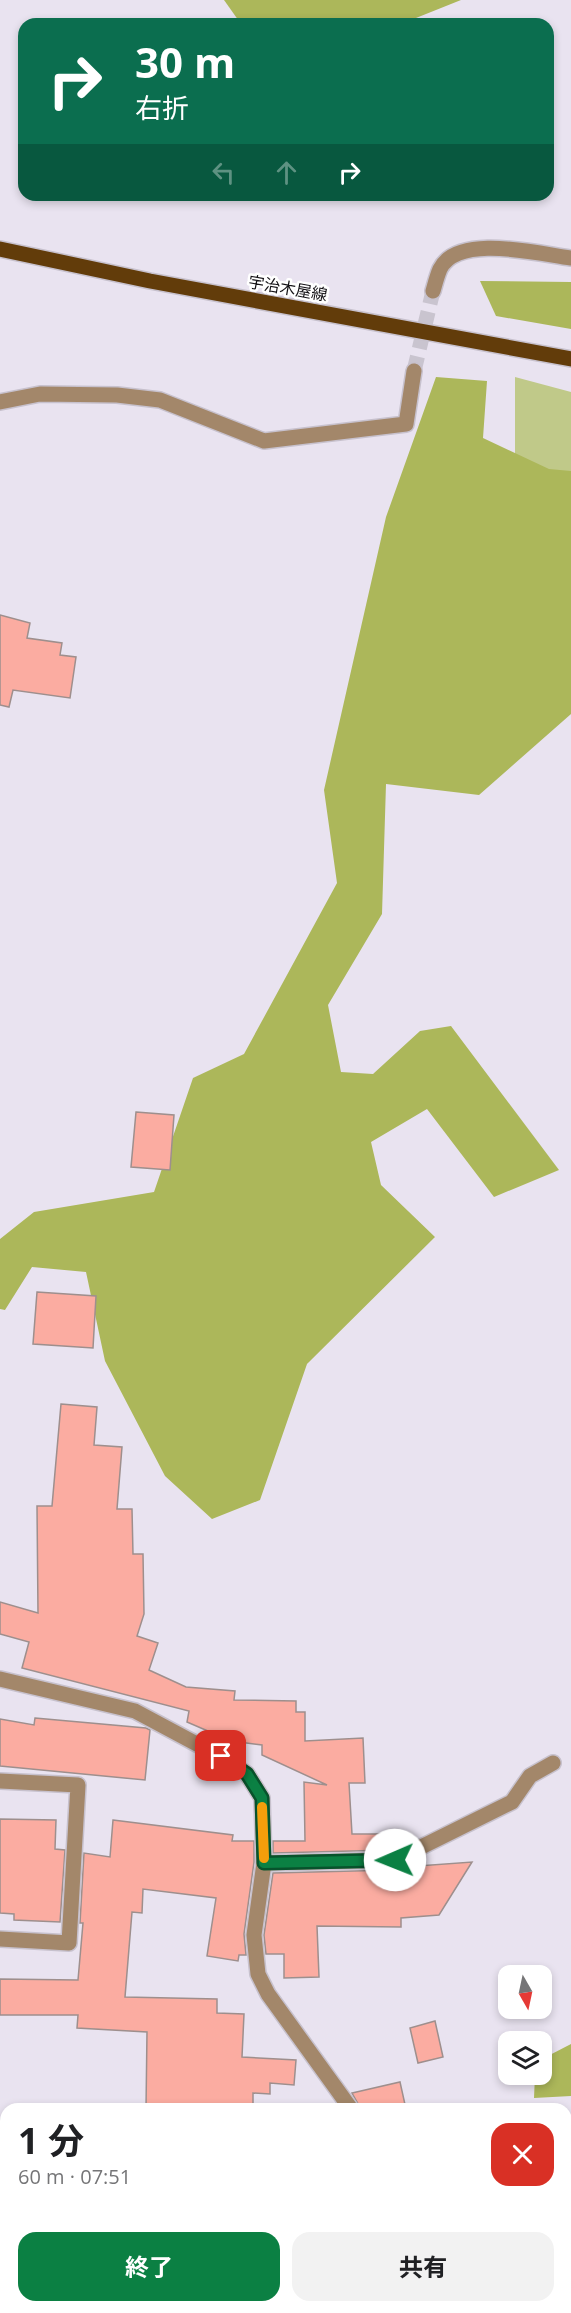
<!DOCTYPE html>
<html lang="ja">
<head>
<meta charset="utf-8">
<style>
	body { margin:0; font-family:"Open Sans","Noto Sans JP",sans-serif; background:#f2f2f2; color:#202124; height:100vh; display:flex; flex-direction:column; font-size:22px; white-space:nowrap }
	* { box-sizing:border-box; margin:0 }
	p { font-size:20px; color:#757577 }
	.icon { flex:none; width:33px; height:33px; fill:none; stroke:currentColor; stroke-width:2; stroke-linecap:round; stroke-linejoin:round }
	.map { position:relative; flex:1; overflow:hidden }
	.drawer { position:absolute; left:0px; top:2103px; width:572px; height:210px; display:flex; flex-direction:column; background:#fff; border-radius:18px 18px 0 0; box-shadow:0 3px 9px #0003 }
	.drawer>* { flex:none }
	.top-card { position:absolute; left:18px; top:18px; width:536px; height:183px; border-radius:18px; box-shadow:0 3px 9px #0003; background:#0b6e4f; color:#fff; overflow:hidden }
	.needle { width:39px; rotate:171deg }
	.fabs { position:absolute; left:498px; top:1965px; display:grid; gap:12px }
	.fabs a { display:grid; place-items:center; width:54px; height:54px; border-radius:12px; background:#fff; box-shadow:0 3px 9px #0003; font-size:30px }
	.pin { position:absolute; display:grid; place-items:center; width:51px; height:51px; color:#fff; margin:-26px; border-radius:12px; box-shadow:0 3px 9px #0006 }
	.me { position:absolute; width:66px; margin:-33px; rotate:269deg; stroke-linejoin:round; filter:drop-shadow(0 0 4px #0008) }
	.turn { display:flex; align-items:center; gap:21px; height:126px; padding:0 18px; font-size:27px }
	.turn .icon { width:78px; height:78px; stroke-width:2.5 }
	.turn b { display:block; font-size:42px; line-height:51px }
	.lanes { display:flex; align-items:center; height:57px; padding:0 18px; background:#0003; justify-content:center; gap:30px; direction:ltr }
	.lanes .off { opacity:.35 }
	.round { display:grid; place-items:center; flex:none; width:63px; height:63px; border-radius:18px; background:#f2f2f2 }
	.head { display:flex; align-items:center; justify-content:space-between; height:102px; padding:0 18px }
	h1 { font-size:36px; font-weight:700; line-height:45px }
	.button { display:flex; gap:12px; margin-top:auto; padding:12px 18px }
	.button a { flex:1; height:69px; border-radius:18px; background:#0b8043; color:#fff; font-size:24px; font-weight:700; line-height:69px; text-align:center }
	.button a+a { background:#f2f2f2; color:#202124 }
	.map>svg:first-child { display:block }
</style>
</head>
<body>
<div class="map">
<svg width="571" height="2313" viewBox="0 0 571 2313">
	<rect width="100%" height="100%" fill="#e9e3f0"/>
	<!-- green -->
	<path fill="#c0c989" d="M 515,377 L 571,392 L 571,503 L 515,473 Z"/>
	<!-- forest -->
	<g fill="#acb75a">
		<path d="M 224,0 L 461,0 L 401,24 L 241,24 Z"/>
		<path d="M 480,281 L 571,282 L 571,329 L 496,316 Z"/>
		<path d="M 436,377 L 487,381 L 483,438 L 549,469 L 571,471 L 571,714 L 479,795 L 386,784 L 382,914 L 328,1005 L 341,1072 L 373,1074 L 420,1031 L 451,1026 L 559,1170 L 494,1197 L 427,1109 L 371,1142 L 381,1185 L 435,1237 L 307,1364 L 260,1500 L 212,1519 L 165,1476 L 105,1361 L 86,1272 L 32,1267 L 5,1310 L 0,1309 L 0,1239 L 34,1212 L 154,1192 L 193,1078 L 244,1054 L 337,883 L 324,790 L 386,517 Z"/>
		<path d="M 571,2044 L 571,2096 L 534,2098 L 535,2075 L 542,2074 L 542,2059 Z"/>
	</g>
	<!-- building -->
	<g fill="#fbaca1" stroke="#9e8f8d" stroke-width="1.5">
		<path d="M 0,615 L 30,623 L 27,638 L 62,643 L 60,655 L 76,657 L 70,698 L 13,690 L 9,707 L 0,705 Z"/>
		<path d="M 136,1112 L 174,1115 L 170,1170 L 131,1167 Z"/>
		<path d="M 37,1292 L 96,1296 L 93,1348 L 33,1344 Z"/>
		<path d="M 61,1404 L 97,1407 L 94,1445 L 122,1447 L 117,1509 L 132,1509 L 133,1554 L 143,1554 L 144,1614 L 137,1636 L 158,1643 L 149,1670 L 186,1687 L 235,1691 L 234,1700 L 296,1701 L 296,1712 L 305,1712 L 305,1741 L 363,1738 L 365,1783 L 349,1783 L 352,1834 L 391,1834 L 391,1850 L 273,1853 L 273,1841 L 305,1841 L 304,1782 L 327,1785 L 262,1755 L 262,1745 L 231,1741 L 187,1722 L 189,1711 L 22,1668 L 29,1642 L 0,1634 L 0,1602 L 38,1613 L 37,1506 L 52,1506 Z"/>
		<path d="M 35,1718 L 146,1728 L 150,1730 L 145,1780 L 0,1766 L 0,1719 L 34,1725 Z"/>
		<path d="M 0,1819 L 56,1820 L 55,1849 L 65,1850 L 60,1922 L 14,1920 L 14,1914 L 0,1913 Z"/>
		<path d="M 113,1820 L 233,1835 L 232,1841 L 254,1841 L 254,1862 L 244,1934 L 246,1955 L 239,1955 L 238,1961 L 207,1956 L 216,1898 L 143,1889 L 142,1913 L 132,1912 L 125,1997 L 217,1999 L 217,2013 L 244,2014 L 242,2057 L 296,2060 L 294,2085 L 270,2083 L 270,2094 L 253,2093 L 253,2108 L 185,2107 L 185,2109 L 146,2109 L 147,2032 L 77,2028 L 78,2015 L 0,2015 L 0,1979 L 78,1980 L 83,1923 L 80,1923 L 84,1853 L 110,1857 Z"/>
		<path d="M 472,1862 L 439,1915 L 401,1918 L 401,1927 L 317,1926 L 319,1977 L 284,1978 L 284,1954 L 266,1954 L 264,1935 L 273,1873 L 395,1870 L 404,1867 Z"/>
		<path d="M 435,2021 L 443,2057 L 418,2063 L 410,2028 Z"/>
		<path d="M 400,2082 L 406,2109 L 361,2109 L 352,2093 Z"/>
	</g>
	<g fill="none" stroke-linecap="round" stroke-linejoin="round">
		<!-- street-tunnel -->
		<path stroke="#c9c4cf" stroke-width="15" stroke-dasharray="15 8" stroke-linecap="butt" d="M 414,371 L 433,291"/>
		<defs>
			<g id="street">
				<path d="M 433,291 C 435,284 437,276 440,269 C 458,233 539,254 571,258"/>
				<path d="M 0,402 L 40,394 L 117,395 L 160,400 L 264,441 L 406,424 L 414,371"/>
				<path d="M 0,1679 L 135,1711 L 221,1757 L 247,1774 L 262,1798 L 264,1863 L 254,1935 L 258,1974 L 268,1994 L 351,2109"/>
				<path d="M 0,1781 L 78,1785 L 69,1943 L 0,1939"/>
				<path d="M 264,1863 L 395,1860 L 512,1802 L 530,1776 L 553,1763"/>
				<path d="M 566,2182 L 571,2179"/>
				<path d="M 0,2308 L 69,2313"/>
				<path d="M 391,2313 L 392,2307"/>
			</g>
			<path id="primary" d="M 0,249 L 150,281 L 571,359"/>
		</defs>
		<!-- street casing -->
		<use href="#street" stroke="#c7c1cd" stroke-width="18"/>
		<!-- primary casing -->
		<use href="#primary" stroke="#c7c1cd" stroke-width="18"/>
		<!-- street -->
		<use href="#street" stroke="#a3876a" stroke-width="15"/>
		<!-- primary -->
		<use href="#primary" stroke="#623c0a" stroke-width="15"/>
	</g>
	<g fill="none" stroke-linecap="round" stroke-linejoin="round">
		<defs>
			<path id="route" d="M 221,1756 L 247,1774 L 262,1798 L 264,1863 L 395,1860"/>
		</defs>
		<!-- route casing -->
		<use href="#route" stroke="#07532c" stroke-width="15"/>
		<!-- route -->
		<use href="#route" stroke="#0b8043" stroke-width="10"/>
		<!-- slow -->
		<path stroke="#f59e0b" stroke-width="10" d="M 262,1807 L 264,1858"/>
	</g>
	<g text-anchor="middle" stroke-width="5" stroke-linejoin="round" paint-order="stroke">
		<!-- street labels -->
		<g font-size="16" fill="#131115" stroke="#fff">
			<text transform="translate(288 288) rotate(10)" y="6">宇治木屋線</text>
		</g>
	</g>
</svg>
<div class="fabs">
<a><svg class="needle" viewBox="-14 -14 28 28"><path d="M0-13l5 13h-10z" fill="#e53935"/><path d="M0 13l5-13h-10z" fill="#757577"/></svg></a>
<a><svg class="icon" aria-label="layers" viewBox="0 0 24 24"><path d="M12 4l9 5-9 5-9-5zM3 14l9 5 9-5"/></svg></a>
</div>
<div class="pin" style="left:221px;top:1756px;background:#d93025"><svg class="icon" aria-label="arrive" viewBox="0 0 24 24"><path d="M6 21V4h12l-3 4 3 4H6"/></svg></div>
<svg class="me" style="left:395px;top:1860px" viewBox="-20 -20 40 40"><circle r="19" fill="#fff"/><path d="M0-13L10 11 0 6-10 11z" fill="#0b8043"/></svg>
<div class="top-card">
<div class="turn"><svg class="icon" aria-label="right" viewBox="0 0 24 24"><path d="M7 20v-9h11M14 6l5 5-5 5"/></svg><div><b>30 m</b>右折</div></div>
<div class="lanes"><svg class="icon off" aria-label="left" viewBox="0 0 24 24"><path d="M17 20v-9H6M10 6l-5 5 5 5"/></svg><svg class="icon off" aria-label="ahead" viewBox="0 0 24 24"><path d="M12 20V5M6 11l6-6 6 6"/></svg><svg class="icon" aria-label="right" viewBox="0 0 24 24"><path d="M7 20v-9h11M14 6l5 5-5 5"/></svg></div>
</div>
<section class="drawer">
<div class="head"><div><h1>1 分</h1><p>60 m · 07:51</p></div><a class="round" style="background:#d93025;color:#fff"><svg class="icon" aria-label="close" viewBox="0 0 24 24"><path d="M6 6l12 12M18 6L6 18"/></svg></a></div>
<div class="button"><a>終了</a><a>共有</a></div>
</section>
</div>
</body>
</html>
